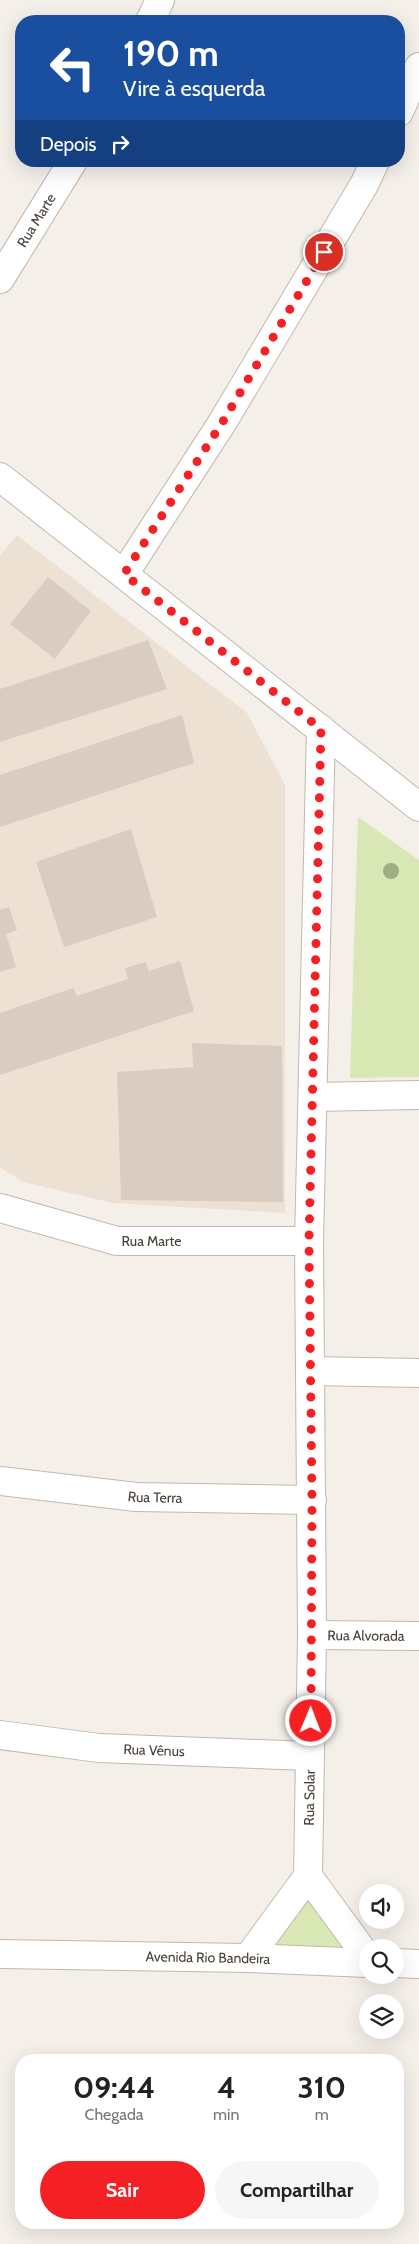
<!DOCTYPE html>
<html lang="pt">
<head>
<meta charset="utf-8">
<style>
	body { margin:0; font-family:Cabin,sans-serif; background:#f6f6f6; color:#222; height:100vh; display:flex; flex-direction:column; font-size:19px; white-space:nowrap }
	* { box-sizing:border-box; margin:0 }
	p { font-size:16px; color:#767676 }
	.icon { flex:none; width:28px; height:28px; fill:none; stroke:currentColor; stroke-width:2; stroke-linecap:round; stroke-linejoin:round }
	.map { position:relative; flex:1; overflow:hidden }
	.side { position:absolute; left:15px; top:2054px; width:389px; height:175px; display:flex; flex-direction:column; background:#fff; border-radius:20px; box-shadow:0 5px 20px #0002 }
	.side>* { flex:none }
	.top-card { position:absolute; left:15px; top:15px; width:390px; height:152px; border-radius:20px; box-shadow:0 5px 20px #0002; background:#1a4fa0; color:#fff; overflow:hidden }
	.controls { position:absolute; left:359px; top:1884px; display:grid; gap:10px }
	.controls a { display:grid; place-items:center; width:45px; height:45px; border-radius:50%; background:#fff; box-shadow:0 5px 20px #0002; font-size:25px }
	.pin { position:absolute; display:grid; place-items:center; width:42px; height:42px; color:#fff; margin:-21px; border:2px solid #fff; border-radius:50%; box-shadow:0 1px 5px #0007 }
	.me { position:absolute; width:55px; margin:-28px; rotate:1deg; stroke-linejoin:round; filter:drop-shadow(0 0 4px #0008) }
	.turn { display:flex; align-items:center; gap:18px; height:105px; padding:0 25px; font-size:22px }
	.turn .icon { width:65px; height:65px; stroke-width:2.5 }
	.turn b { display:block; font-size:35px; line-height:42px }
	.then { display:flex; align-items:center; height:48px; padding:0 25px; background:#0003; gap:10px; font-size:19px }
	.eta { display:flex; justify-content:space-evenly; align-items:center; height:85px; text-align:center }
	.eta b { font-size:30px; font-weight:700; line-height:35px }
	.button { display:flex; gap:10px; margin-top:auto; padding:10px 25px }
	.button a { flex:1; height:58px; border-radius:30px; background:#f42024; color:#fff; font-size:20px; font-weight:700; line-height:58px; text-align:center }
	.button a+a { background:#f6f6f6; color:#222 }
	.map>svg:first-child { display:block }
</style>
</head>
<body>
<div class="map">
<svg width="419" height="2244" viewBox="0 0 419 2244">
	<rect width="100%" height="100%" fill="#f4efe9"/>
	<!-- education -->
	<path fill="#ede1d3" d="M 17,535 L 247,713 L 285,785 L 285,1213 L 113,1203 L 23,1182 L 0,1167 L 0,555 Z"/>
	<!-- green -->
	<g fill="#d8e7b3">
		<path d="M 358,817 L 419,860 L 419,1077 L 350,1078 Z"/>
		<path d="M 309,1889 L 356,1952 L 264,1951 Z"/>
	</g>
	<!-- building -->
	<g fill="#d9ccc2">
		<path d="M 48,577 L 91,611 L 55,659 L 10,624 Z"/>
		<path d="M 148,640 L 167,689 L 0,742 L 0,689 Z"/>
		<path d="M 182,715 L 194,763 L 0,827 L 0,775 Z"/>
		<path d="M 131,829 L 157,917 L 64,947 L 36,862 Z"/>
		<path d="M 9,907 L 17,930 L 6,934 L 16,967 L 0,972 L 0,910 Z"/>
		<path d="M 180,961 L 194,1011 L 0,1075 L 0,1013 L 73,988 L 77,996 L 128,979 L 125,968 L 146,962 L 149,971 Z"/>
		<path d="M 192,1043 L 282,1046 L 283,1202 L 121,1200 L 117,1072 L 193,1067 Z"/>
	</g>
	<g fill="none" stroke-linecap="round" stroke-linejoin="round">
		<defs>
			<g id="minor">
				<path d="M 150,21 L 160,0"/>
				<path d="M 399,112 L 419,67"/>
				<path id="s1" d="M 0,279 L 73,161"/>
				<path d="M 0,477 L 419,807"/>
				<path d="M 124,574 L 222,423 L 365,183 L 375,161"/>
				<path d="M 313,1097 L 419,1095"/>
				<path id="s2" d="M 0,1208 L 117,1241 L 309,1241"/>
				<path d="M 311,1371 L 419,1373"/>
				<path id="s3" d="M 0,1481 L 136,1497 L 312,1500"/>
				<path id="s4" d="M 312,1635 L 419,1636"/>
				<path id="s5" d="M 0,1735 L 99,1748 L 310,1756"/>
				<path d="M 308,1876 L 368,1958"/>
				<path id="s6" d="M 0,1954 L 248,1958 L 368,1963"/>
				<path id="s7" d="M 248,1958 L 308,1876 L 312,1635 L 309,1241 L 321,729"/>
				<path d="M 395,1963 L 419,1964"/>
			</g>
		</defs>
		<!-- minor casing -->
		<use href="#minor" stroke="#c2b8af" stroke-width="30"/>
		<!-- minor -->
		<use href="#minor" stroke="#fff" stroke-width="28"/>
	</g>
	<!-- trees -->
	<circle fill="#9dae81" cx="391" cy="871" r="8"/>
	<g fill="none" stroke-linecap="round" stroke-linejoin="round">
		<!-- route -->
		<path stroke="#f42024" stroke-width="9" stroke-dasharray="0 16.2" d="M 311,1721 L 312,1500 L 309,1241 L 321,729 L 124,574 L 222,423 L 324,252"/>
	</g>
	<g text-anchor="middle" stroke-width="5" stroke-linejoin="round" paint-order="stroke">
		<!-- street labels -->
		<g font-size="14" fill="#483f37" stroke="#fff">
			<text dy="5" stroke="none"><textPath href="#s1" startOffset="69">Rua Marte</textPath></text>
			<text dy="5" stroke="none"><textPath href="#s2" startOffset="156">Rua Marte</textPath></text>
			<text dy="5" stroke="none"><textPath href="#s3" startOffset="156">Rua Terra</textPath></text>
			<text dy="5" stroke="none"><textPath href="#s4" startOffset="54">Rua Alvorada</textPath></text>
			<text dy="5" stroke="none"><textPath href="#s5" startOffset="155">Rua Vênus</textPath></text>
			<text dy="5" stroke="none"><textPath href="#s7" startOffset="180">Rua Solar</textPath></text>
			<text dy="5" stroke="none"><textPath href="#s6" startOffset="208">Avenida Rio Bandeira</textPath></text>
		</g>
	</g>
</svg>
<div class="controls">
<a><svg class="icon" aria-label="sound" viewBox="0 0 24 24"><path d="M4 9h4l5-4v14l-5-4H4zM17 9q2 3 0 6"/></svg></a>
<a><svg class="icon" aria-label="search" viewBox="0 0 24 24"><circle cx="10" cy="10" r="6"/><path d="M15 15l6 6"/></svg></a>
<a><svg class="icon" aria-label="layers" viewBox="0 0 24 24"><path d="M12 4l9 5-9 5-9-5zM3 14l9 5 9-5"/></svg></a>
</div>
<div class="pin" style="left:324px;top:252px;background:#d93025"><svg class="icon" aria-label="arrive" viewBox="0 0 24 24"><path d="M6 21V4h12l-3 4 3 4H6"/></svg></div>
<svg class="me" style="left:311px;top:1721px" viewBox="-20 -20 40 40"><circle r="17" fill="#f42024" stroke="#fff" stroke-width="3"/><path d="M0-11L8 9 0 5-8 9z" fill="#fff"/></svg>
<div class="top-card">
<div class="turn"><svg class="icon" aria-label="left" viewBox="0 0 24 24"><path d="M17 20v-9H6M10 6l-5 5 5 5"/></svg><div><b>190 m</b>Vire à esquerda</div></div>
<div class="then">Depois<svg class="icon" aria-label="right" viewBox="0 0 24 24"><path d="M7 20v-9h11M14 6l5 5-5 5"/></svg></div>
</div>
<section class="side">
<div class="eta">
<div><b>09:44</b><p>Chegada</p></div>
<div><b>4</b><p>min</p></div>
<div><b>310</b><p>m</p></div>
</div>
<div class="button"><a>Sair</a><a>Compartilhar</a></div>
</section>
</div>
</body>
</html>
